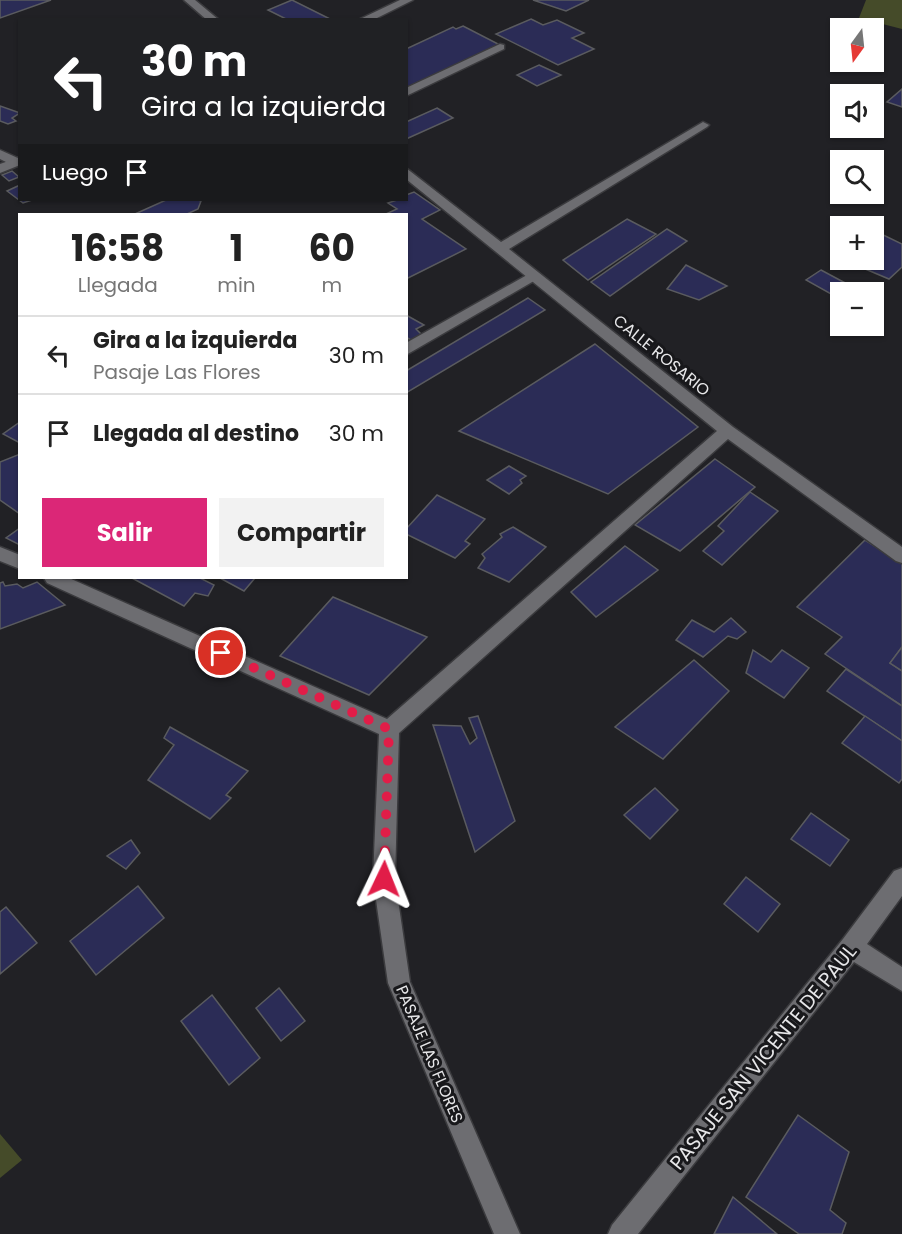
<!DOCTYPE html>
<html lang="es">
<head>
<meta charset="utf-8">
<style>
	body { margin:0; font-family:Poppins,sans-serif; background:#f2f2f2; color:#222; height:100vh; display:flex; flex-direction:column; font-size:22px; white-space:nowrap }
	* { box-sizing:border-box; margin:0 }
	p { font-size:20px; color:#767676 }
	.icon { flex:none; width:33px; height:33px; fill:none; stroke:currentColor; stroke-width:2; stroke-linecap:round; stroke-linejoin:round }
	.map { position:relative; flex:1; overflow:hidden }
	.sheet { position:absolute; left:18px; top:213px; width:390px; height:366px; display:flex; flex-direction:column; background:#fff; border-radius:0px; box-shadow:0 2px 4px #0004 }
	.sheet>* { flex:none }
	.banner { position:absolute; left:18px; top:18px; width:390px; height:183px; border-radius:0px; box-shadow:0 2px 4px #0004; background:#202124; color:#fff; overflow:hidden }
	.needle { width:39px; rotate:195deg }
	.fabs { position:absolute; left:830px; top:18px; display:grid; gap:12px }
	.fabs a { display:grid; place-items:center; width:54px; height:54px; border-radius:0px; background:#fff; box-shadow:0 2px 4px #0004; font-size:30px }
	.pin { position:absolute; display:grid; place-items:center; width:51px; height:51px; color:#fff; margin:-26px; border:3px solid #fff; border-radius:50%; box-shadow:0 2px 6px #0007 }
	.me { position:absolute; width:66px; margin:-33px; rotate:2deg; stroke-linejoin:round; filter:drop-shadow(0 0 4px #0008) }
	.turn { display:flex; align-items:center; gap:21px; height:126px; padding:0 24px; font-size:27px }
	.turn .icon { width:78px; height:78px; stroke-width:2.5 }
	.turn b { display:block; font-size:42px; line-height:51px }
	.then { display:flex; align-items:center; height:57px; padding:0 24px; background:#0003; gap:12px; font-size:22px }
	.eta { display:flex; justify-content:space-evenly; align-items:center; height:102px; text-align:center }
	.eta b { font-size:36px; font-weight:700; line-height:42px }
	.button { display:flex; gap:12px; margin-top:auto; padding:12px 24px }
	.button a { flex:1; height:69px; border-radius:0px; background:#db2777; color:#fff; font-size:24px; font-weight:700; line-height:69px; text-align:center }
	.button a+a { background:#f2f2f2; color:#222 }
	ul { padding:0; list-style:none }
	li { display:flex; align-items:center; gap:18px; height:78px; padding:0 24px; border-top:2px solid #e0e0e0 }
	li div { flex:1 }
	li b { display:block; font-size:22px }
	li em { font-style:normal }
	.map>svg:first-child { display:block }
</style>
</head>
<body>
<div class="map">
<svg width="902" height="1234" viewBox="0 0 902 1234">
	<rect width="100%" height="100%" fill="#212125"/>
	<!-- green -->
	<g fill="#454b29">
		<path d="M 866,0 L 902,0 L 902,29 L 859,18 Z"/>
		<path d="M 0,1134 L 22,1160 L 0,1178 Z"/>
	</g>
	<!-- building -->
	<g fill="#2b2c56" stroke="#5a5b5f" stroke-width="1.5">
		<path d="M 0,0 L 51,0 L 0,18 Z"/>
		<path d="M 292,0 L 332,20 L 288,20 L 268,10 Z"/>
		<path d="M 533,0 L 589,0 L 566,11 Z"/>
		<path d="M 531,19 L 543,25 L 557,20 L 584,33 L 572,38 L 594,49 L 558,65 L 496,34 Z"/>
		<path d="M 463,26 L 500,45 L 406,92 L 406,49 L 453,27 L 456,29 Z"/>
		<path d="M 539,65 L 561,75 L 537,86 L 517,75 Z"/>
		<path d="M 902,89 L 902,107 L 887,102 Z"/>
		<path d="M 0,106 L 20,113 L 12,118 L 16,121 L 8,124 L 0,121 Z"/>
		<path d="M 437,108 L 453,118 L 406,139 L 406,122 Z"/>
		<path d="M 12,171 L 19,177 L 9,181 L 2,175 Z"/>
		<path d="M 20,185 L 20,200 L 32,200 L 23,203 L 7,191 Z"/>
		<path d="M 414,192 L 440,210 L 422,219 L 466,249 L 406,279 L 406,214 L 386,214 L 397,209 L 388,203 L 397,200 L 406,200 L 406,195 Z"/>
		<path d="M 166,200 L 198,200 L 201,201 L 198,209 L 187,214 L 135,214 Z"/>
		<path d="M 627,219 L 656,234 L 588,280 L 563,260 Z"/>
		<path d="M 667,229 L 687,241 L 610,296 L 591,282 Z"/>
		<path d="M 873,230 L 902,244 L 902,267 L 889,279 L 844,260 L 873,260 Z"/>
		<path d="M 686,265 L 727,286 L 699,300 L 667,289 Z"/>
		<path d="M 821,270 L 862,292 L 840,292 L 840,299 L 806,280 Z"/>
		<path d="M 528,298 L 545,310 L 406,393 L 406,371 Z"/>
		<path d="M 406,315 L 424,325 L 416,329 L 423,336 L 414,342 L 406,337 Z"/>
		<path d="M 595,344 L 698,427 L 608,494 L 459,431 Z"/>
		<path d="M 20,422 L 20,443 L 3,434 Z"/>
		<path d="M 20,454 L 20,514 L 0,500 L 0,462 Z"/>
		<path d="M 715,459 L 755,487 L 680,551 L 635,525 Z"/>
		<path d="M 509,466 L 526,476 L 520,480 L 522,483 L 509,494 L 487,480 Z"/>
		<path d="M 750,492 L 778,511 L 722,565 L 703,551 L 724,531 L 718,526 Z"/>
		<path d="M 437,495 L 485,519 L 465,541 L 470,544 L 455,558 L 406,534 L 406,529 Z"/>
		<path d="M 513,527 L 546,547 L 509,582 L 478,568 L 485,558 L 482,554 L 502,537 L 500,534 Z"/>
		<path d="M 20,528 L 20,545 L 6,538 Z"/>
		<path d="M 865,540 L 902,563 L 902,647 L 890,663 L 902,671 L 902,706 L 825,654 L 842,637 L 797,607 Z"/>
		<path d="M 625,546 L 658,570 L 596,617 L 571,592 Z"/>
		<path d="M 132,578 L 200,578 L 214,585 L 208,596 L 195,593 L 184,606 Z"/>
		<path d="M 220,578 L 255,578 L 244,591 Z"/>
		<path d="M 3,582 L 5,586 L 17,584 L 23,588 L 37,582 L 65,605 L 0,629 L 0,583 Z"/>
		<path d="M 333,597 L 427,637 L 369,695 L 280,656 Z"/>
		<path d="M 731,618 L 746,632 L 737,639 L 728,636 L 703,657 L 676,640 L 692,620 L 714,632 Z"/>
		<path d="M 902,647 L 902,671 L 890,663 Z"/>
		<path d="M 753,650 L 771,662 L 782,650 L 809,668 L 784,698 L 746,673 Z"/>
		<path d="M 694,660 L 729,691 L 663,759 L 615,727 Z"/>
		<path d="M 846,669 L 902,706 L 902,741 L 827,691 Z"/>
		<path d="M 478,716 L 515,821 L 475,852 L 433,725 L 461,726 L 470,744 L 477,738 L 469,718 Z"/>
		<path d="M 865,716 L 902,741 L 902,779 L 899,783 L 842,743 Z"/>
		<path d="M 170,727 L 248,771 L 226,795 L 231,798 L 210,819 L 148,780 L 174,745 L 164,738 Z"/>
		<path d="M 655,788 L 678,810 L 650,839 L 624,815 Z"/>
		<path d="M 811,813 L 849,840 L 830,866 L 791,839 Z"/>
		<path d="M 131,840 L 140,853 L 126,869 L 107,856 Z"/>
		<path d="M 746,877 L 780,904 L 758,932 L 724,904 Z"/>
		<path d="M 138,886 L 164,918 L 96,975 L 70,941 Z"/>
		<path d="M 6,907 L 37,943 L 0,974 L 0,912 Z"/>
		<path d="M 279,988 L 305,1021 L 281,1041 L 256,1008 Z"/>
		<path d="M 212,995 L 260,1058 L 229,1085 L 181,1021 Z"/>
		<path d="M 798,1115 L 849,1152 L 830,1210 L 846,1223 L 842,1234 L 799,1234 L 746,1197 Z"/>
		<path d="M 733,1197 L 777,1234 L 714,1234 Z"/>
	</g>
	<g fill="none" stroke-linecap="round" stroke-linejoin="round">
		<defs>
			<g id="lane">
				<path d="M 500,44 L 504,45 L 504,49 L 406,96 L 406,88 Z"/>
				<path d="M 0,150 L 20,159 L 20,165 L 12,165 L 0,159 Z"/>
				<path d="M 534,271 L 541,275 L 539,278 L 406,355 L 406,343 Z"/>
				<path d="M 902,868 L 902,896 L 867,944 L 902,967 L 902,991 L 854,962 L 638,1234 L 608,1234 L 612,1225 L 843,939 L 894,871 Z"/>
			</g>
			<g id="street">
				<path d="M 184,0 L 195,0 L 219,20 L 207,20 Z"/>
				<path d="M 400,0 L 413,0 L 373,20 L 358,20 Z"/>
				<path d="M 703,122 L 709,125 L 707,127 L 509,249 L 733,427 L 902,547 L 902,563 L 896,561 L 728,439 L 399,733 L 395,879 L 410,982 L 520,1234 L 494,1234 L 388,983 L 373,879 L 379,734 L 47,583 L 44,578 L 69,578 L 387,719 L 717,431 L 406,179 L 406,168 L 501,242 Z"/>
				<path d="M 20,157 L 20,165 L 0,173 L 0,164 Z"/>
				<path d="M 0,547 L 20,555 L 20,569 L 0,561 Z"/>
			</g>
		</defs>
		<!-- lane casing -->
		<use href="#lane" stroke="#3b3b3e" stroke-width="3"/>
		<!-- street casing -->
		<use href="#street" stroke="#3b3b3e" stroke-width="3"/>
		<!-- lane -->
		<use href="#lane" fill="#6d6d71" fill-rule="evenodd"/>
		<!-- street -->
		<use href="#street" fill="#6d6d71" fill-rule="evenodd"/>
	</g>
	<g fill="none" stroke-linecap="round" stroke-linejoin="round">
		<!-- route -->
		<path stroke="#e11d48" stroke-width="10" stroke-dasharray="0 18" d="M 221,653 L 389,729 L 384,879"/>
	</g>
	<g text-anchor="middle" stroke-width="6" stroke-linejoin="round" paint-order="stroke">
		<!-- street labels -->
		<g font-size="16" fill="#e7e7e9" stroke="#18181b">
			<text transform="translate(662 355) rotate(39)" y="6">CALLE ROSARIO</text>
			<text transform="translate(430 1054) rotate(67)" y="6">PASAJE LAS FLORES</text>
		</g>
		<!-- near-street labels -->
		<g font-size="20" fill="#e7e7e9" stroke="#18181b">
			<text transform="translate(763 1057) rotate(-51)" y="7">PASAJE SAN VICENTE DE PAUL</text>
		</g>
	</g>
</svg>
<div class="fabs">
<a><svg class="needle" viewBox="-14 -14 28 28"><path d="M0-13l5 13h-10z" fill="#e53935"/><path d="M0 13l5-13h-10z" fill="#767676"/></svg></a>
<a><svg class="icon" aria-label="sound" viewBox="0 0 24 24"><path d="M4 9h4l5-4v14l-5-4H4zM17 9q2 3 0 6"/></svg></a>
<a><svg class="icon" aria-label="search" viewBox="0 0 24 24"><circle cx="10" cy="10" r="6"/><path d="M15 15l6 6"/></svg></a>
<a>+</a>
<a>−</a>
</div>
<div class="pin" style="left:221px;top:653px;background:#d93025"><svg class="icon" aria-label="arrive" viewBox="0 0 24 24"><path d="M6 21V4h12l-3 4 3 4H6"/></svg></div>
<svg class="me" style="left:384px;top:879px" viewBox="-20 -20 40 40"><path d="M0-17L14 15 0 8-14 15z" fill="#e11d48" stroke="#fff" stroke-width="4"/></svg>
<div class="banner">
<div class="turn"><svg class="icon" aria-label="left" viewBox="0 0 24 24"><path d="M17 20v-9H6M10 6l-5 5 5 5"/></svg><div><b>30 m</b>Gira a la izquierda</div></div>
<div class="then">Luego<svg class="icon" aria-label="arrive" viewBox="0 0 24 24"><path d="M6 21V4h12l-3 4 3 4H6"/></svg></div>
</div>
<section class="sheet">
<div class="eta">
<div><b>16:58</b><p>Llegada</p></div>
<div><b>1</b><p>min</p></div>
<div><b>60</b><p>m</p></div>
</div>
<ul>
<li><svg class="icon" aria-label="left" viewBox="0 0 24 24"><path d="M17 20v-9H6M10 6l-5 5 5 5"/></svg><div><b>Gira a la izquierda</b><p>Pasaje Las Flores</p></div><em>30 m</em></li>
<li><svg class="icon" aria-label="arrive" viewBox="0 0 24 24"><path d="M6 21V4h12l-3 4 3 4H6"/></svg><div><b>Llegada al destino</b></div><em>30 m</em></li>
</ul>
<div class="button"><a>Salir</a><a>Compartir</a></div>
</section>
</div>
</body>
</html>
